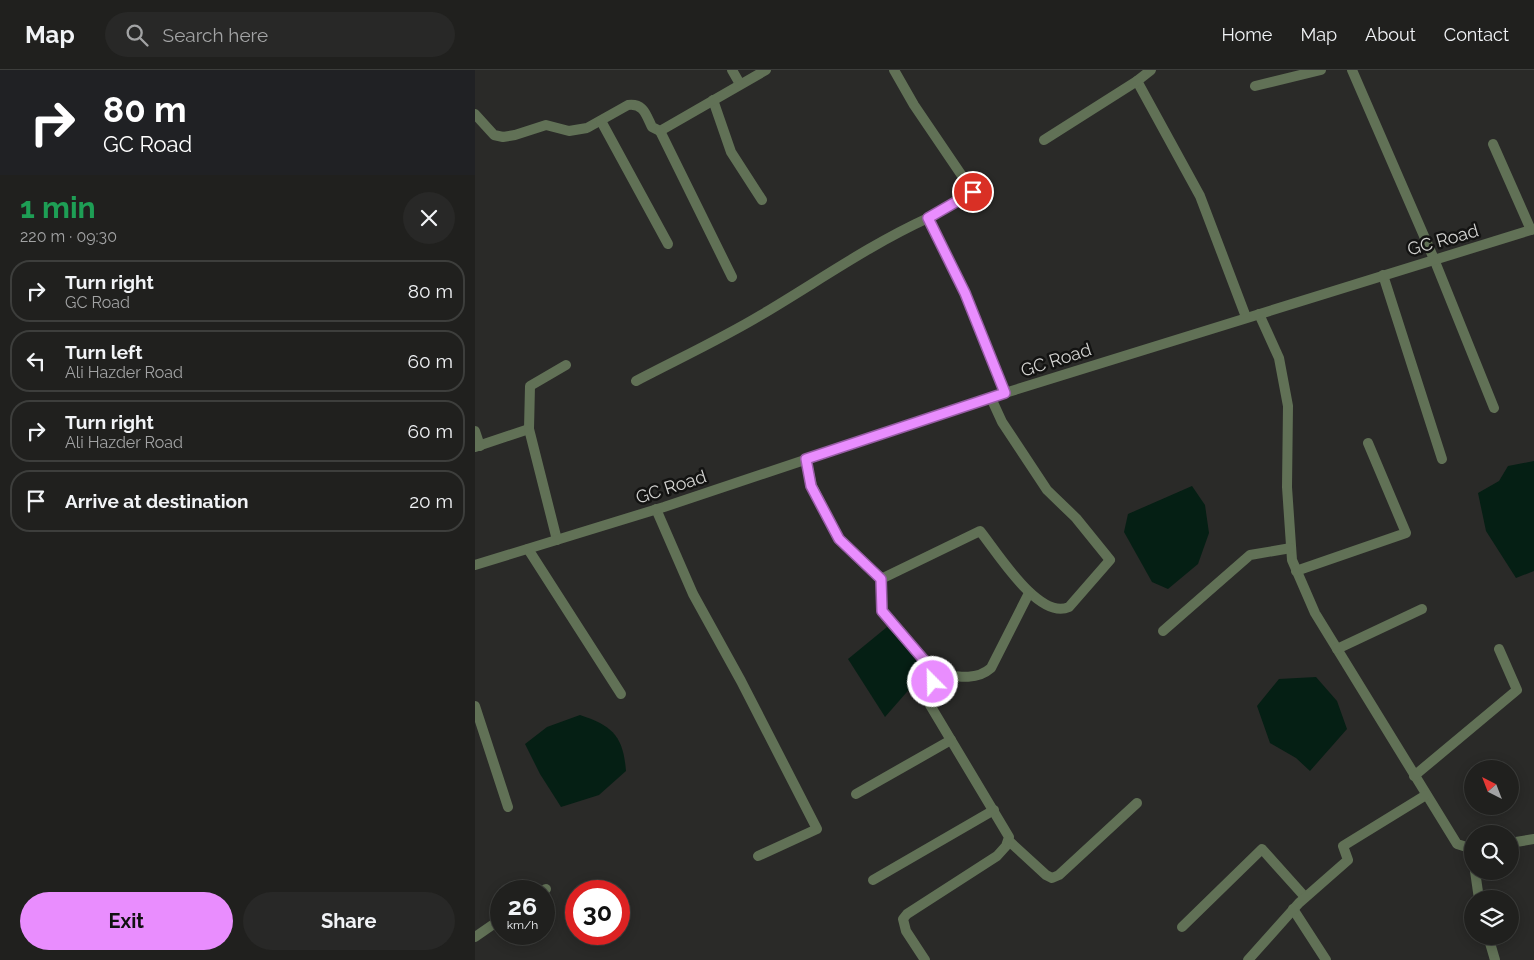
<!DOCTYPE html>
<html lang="en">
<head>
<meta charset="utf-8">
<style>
	body { margin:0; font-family:Raleway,sans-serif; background:#282827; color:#f1f3f6; height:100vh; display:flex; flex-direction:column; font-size:19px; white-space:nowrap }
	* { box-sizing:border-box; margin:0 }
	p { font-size:16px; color:#a2a3a4 }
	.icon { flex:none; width:28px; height:28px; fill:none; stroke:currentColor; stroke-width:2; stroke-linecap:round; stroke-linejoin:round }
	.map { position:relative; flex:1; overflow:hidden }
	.side { display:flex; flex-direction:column; background:#20201e; width:475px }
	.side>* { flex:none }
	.hud { background:#202124; color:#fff; overflow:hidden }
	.needle { width:32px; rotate:318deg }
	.controls { position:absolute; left:989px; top:690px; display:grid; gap:10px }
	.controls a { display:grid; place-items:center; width:55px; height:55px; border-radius:50%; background:#20201e; box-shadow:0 2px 12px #0003,0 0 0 1px #3d3e3c; font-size:25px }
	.speed { position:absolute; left:15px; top:810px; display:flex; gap:10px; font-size:25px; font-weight:700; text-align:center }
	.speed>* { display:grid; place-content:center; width:65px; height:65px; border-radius:50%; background:#20201e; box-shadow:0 2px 12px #0003,0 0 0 1px #3d3e3c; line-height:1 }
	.speed small { font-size:12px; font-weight:400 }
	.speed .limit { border:8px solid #d22; background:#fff; color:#111 }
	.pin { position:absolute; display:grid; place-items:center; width:42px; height:42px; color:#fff; margin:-21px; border:2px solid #fff; border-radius:50%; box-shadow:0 1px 5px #0007 }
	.me { position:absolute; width:55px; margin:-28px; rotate:337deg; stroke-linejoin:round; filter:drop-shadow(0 0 4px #0008) }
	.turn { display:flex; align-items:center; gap:18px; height:105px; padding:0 20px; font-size:22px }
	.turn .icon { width:65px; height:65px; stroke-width:2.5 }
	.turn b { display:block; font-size:35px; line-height:42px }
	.round { display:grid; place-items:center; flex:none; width:52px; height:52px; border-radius:26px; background:#282827 }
	.head { display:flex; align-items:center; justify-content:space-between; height:85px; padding:0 20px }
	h1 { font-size:30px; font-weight:700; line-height:38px; color:#1e9e55 }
	.primary-button { display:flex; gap:10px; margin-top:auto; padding:10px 20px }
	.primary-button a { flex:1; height:58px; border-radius:30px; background:#e98dfe; color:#111; font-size:20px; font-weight:700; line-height:58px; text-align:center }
	.primary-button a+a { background:#282827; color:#f1f3f6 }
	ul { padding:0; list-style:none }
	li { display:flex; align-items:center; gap:15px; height:62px; margin:0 10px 8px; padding:0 10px; border:2px solid #3d3e3c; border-radius:20px }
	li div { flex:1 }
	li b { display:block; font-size:19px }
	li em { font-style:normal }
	header { display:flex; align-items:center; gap:30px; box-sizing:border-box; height:70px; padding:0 25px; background:#20201e; border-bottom:1px solid #3d3e3c }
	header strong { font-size:24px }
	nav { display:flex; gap:28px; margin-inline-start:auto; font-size:18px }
	.search { width:350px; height:45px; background:#282827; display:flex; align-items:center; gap:12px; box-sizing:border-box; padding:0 18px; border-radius:28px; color:#a2a3a4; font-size:19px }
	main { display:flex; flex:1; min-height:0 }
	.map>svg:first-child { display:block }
</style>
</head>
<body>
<header>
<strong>Map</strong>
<div class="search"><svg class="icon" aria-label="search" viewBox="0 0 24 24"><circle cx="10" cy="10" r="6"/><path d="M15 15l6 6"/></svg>Search here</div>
<nav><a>Home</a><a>Map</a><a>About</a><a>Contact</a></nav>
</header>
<main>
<section class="side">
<div class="hud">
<div class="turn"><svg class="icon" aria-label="right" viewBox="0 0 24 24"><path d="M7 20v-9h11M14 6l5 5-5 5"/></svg><div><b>80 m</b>GC Road</div></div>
</div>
<div class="head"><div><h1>1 min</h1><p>220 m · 09:30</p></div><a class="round"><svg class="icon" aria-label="close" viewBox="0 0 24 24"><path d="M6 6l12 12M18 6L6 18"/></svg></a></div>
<ul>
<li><svg class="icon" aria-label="right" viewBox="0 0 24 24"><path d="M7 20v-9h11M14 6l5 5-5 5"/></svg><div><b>Turn right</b><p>GC Road</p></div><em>80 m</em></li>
<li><svg class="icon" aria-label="left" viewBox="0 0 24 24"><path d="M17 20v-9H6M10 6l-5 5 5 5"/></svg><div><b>Turn left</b><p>Ali Hazder Road</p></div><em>60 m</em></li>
<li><svg class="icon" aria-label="right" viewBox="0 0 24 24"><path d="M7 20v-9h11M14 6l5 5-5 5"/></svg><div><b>Turn right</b><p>Ali Hazder Road</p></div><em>60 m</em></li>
<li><svg class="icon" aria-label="arrive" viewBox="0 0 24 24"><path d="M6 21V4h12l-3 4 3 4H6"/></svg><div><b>Arrive at destination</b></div><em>20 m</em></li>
</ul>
<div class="primary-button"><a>Exit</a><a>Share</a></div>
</section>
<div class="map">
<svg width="1059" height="890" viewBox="0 0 1059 890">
	<rect width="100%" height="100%" fill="#2a2a28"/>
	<!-- water -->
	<g fill="#051f14">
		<path d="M 1059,391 L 1059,501 L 1041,508 L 1011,461 L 1003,423 L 1024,411 L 1033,396 Z"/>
		<path d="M 717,416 L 730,435 L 734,463 L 723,494 L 693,519 L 677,512 L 649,462 L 653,444 Z"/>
		<path d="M 412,557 L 452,599 L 410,647 L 373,589 Z"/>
		<path d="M 841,607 L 862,631 L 872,659 L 835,701 L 821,688 L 795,673 L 782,636 L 804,609 Z"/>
		<path d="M 105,645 C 138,656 148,666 151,701 L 124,725 L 86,737 L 65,704 L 50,674 L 72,657 Z"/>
	</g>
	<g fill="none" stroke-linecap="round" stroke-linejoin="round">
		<!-- street -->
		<g stroke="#617156" stroke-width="10">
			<path d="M 257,0 L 265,14"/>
			<path d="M 419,0 L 439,35 L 498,122 L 453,148 L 490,223 L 530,323"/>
			<path d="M 877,0 L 959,189 L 1019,338"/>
			<path d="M 662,11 L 725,126 L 771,247"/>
			<path d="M 780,16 L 846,0"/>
			<path d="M 238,30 L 256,82 L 287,130"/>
			<path d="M 0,44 L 19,65 L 28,67 L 40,65 L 71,55 L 94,61 L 112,58 L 153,35 C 169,33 171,45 177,57 L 185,61 L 291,0"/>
			<path d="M 126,51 L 193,174"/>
			<path d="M 185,61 L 257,207"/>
			<path d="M 569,70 L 662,11 L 676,0"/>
			<path d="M 1018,74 L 1056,160"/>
			<path d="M 908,205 L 967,389"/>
			<path d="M 784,244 L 804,288 L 813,336 L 812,417 L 817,490 L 840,543 L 982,774 L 998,779"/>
			<path d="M 161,311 C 203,289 246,269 286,245 C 342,212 394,175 453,148"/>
			<path d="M 0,361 L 5,376"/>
			<path d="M 0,377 L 54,359"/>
			<path d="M 331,389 L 337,416 L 364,469 L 406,509 L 407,541 L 460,603 L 453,622 L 455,635 L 534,767 L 531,776 L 522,786 L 432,844 L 428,849 L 431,861 L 450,890"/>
			<path d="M 181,439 L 218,524 L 266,611 L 342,759 L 283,786"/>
			<path d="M 82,470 L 54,359 L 55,316 L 91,295"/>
			<path d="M 53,479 L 146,624"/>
			<path d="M 0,495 L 189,437 L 530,323 L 1059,159"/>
			<path d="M 821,501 L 931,463 L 893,373"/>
			<path d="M 406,509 L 505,461 C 522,482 564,551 594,537 L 635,490 L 601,448 L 572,420 L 527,352 L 516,328"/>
			<path d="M 688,561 L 775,485 L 816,478"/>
			<path d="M 862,579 L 947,539"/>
			<path d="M 460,603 C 480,606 500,612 516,598 L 554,523"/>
			<path d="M 0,636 L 33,737"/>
			<path d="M 939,706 L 1042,620 L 1024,579"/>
			<path d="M 381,724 L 476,670"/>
			<path d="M 534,771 L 571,805 L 577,808 L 584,805 L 662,733"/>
			<path d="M 1035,773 L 1059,769"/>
			<path d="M 1000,801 L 1004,829"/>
			<path d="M 398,810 L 519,740"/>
			<path d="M 67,821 L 71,819"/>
			<path d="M 818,839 L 851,890"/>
			<path d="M 707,857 L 787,779 L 830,827"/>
			<path d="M 1013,866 L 1020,890"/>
			<path d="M 0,867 L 26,849"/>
			<path d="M 773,890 L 824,833 L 873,790 L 868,776 L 951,725"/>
		</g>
	</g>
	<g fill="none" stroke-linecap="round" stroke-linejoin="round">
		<defs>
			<path id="route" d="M 458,612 L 460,603 L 407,541 L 406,509 L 364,469 L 336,416 L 331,389 L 530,323 L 490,223 L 453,148 L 498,122"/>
		</defs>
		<!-- route casing -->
		<use href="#route" stroke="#975ca5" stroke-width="12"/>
		<!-- route -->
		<use href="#route" stroke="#e98dfe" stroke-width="9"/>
	</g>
	<g text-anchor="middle" stroke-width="5" stroke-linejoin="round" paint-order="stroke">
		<!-- street labels -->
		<g font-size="18" fill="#d3d3d1" stroke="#131312">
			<text transform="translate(968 170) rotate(-16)" y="6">GC Road</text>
			<text transform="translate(581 290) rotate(-18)" y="6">GC Road</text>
			<text transform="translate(196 417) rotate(-18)" y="6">GC Road</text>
		</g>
	</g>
</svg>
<div class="controls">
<a><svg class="needle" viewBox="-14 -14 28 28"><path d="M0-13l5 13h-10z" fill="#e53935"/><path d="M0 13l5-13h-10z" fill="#a2a3a4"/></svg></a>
<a><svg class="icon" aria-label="search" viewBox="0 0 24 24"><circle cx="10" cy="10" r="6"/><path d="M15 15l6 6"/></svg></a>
<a><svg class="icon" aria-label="layers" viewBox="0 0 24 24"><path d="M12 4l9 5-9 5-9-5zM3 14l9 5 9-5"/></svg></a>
</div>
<div class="speed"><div>26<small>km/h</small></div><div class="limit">30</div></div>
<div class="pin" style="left:498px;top:122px;background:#d93025"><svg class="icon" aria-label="arrive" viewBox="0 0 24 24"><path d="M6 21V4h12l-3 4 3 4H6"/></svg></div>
<svg class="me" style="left:458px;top:612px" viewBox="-20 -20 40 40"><circle r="17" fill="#e98dfe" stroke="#fff" stroke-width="3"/><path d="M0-11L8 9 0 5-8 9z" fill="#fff"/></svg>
</div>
</main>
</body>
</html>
